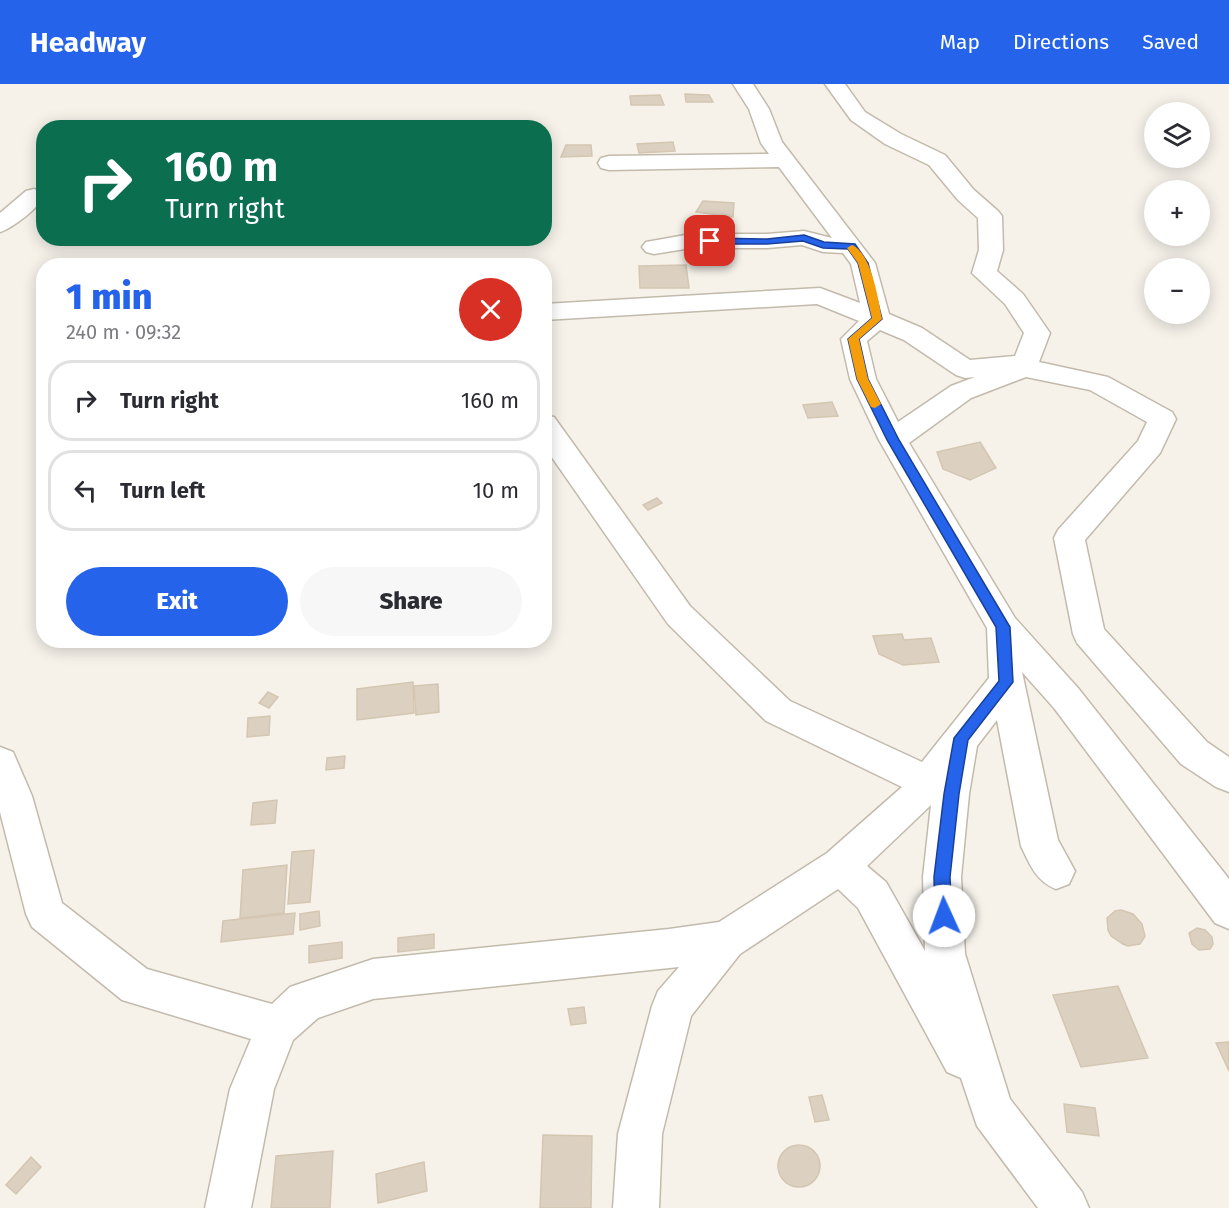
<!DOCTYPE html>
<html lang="en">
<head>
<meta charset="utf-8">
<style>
	body { margin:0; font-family:"Fira Sans",sans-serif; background:#f7f7f7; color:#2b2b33; height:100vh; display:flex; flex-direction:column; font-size:22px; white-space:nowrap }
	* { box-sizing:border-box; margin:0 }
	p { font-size:20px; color:#7c7c81 }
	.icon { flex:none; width:33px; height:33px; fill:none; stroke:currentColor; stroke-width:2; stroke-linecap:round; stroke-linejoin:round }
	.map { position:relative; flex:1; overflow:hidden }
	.side { position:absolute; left:36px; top:174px; width:516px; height:390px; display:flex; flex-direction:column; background:#fff; border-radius:24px; box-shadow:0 3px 15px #0003 }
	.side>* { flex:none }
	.guide { position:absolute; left:36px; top:36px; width:516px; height:126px; border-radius:24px; box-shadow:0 3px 15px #0003; background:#0b6e4f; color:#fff; overflow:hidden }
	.controls { position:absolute; left:1144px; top:18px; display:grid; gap:12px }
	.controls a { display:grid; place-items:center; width:66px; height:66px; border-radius:50%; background:#fff; box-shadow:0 3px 15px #0003; font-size:30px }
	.pin { position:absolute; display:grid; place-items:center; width:51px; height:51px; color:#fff; margin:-26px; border-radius:12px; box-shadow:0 3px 9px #0006 }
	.me { position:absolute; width:66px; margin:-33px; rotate:358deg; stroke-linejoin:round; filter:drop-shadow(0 0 4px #0008) }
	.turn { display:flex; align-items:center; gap:21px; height:126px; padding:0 30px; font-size:27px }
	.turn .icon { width:78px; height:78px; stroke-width:2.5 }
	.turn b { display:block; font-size:42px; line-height:51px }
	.round { display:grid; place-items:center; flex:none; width:63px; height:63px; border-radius:32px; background:#f7f7f7 }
	.overview { display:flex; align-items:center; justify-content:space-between; height:102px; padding:0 30px }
	h1 { font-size:36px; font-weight:800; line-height:45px; color:#2563eb }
	.cta { display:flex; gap:12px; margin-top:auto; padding:12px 30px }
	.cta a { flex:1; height:69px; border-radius:36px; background:#2563eb; color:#fff; font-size:24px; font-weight:800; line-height:69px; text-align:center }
	.cta a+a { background:#f7f7f7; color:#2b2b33 }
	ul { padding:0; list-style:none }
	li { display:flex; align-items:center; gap:18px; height:81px; margin:0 12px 9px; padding:0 18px; border:3px solid #e1e1e2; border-radius:24px }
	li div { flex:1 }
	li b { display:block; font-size:22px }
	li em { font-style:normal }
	header { display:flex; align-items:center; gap:36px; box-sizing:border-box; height:84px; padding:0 30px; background:#2563eb; color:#fff }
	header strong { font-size:28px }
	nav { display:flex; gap:33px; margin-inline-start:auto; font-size:21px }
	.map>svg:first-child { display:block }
</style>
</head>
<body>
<header>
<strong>Headway</strong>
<nav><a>Map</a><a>Directions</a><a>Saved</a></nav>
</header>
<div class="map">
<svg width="1229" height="1124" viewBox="0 0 1229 1124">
	<rect width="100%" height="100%" fill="#f6f2ea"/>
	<!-- building -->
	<g fill="#dcd1c1" stroke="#d4c6b1" stroke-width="1.5">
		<path d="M 685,10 L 709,11 L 713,18 L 686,18 Z"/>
		<path d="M 660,11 L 664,21 L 631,21 L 630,12 Z"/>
		<path d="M 544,53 L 549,53 L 548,73 L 544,73 Z"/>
		<path d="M 673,58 L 675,67 L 639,69 L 637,60 Z"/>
		<path d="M 566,61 L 591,61 L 592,72 L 561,73 Z"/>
		<path d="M 703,117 L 734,119 L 733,133 L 696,128 Z"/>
		<path d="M 686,181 L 689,204 L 640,204 L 639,182 Z"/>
		<path d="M 832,318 L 838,332 L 808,334 L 803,321 Z"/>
		<path d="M 980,358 L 996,384 L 970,396 L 943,385 L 937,368 Z"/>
		<path d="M 657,414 L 662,419 L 648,426 L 643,421 Z"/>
		<path d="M 902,550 L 904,556 L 931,554 L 939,578 L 903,581 L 879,570 L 873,552 Z"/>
		<path d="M 413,598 L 414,629 L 357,636 L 357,605 Z"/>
		<path d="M 438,600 L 439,628 L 416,631 L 414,602 Z"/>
		<path d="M 268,608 L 278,613 L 269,624 L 259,619 Z"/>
		<path d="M 270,632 L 269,651 L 247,653 L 248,634 Z"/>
		<path d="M 345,672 L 344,684 L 326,686 L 327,674 Z"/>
		<path d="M 277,716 L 275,739 L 251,741 L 253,719 Z"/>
		<path d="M 314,766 L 310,818 L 288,820 L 292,768 Z"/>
		<path d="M 287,781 L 284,829 L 240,834 L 243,786 Z"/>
		<path d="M 1121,826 L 1133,830 L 1142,840 L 1145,852 L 1140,860 L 1128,862 L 1123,860 L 1111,852 L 1108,846 L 1107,834 L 1115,827 Z"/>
		<path d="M 319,827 L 320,842 L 300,846 L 300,830 Z"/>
		<path d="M 295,829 L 293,850 L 221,858 L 223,837 Z"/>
		<path d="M 1197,844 L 1205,846 L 1212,853 L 1213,860 L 1210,865 L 1199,866 L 1192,860 L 1189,849 Z"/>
		<path d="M 434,850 L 434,864 L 398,868 L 398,854 Z"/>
		<path d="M 342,858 L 342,874 L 309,879 L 309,862 Z"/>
		<path d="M 1118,902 L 1148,974 L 1081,983 L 1053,911 Z"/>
		<path d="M 584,923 L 586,939 L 571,941 L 568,925 Z"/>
		<path d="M 1229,958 L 1229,987 L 1216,959 Z"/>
		<path d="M 822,1011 L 829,1036 L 815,1038 L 809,1013 Z"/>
		<path d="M 1064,1020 L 1095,1024 L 1099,1052 L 1067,1048 Z"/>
		<path d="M 543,1051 L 592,1052 L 591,1124 L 540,1124 Z"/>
		<circle cx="799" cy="1082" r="21"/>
		<path d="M 333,1067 L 330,1124 L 271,1124 L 276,1072 Z"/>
		<path d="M 31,1073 L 41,1083 L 16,1110 L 6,1101 Z"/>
		<path d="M 424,1078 L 427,1107 L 378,1119 L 376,1090 Z"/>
	</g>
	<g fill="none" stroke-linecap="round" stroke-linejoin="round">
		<defs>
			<g id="minor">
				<path d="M 733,0 L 753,0 L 769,25 L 782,58 L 875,179 L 889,230 L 922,244 L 970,276 L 1015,272 L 1024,249 L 1005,220 L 972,189 L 979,166 L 978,134 L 958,116 L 929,81 L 885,60 L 851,36 L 825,0 L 845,0 L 865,28 L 901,50 L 945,71 L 974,106 L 998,127 L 1002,132 L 1003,166 L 997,187 L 1023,210 L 1050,249 L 1039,278 L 1108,293 L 1172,328 L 1176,335 L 1160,369 L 1085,456 L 1104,545 L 1207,658 L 1229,673 L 1229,708 L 1216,703 L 1181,680 L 1077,559 L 1073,550 L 1054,454 L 1058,446 L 1138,357 L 1147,338 L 1090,306 L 1026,293 L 971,314 L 909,359 L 1015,534 L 1078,604 L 1229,795 L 1229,845 L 1215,839 L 1054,624 L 1022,588 L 1058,756 L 1075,787 L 1069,800 L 1056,805 C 1036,797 1030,781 1021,762 L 997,636 L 977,662 L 969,710 L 961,793 L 965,870 L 1010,1015 L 1082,1108 L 1089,1124 L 1038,1124 L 977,1042 L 961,994 L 947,988 L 858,824 L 838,805 L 740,870 L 691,932 L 662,1050 L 659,1124 L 613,1124 L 618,1050 L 652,922 L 658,907 L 679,883 L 373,915 L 318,934 L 293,956 L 274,1005 L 251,1124 L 205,1124 L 230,1005 L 251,955 L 122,916 L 32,843 L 26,830 L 0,728 L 0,663 L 13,668 L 32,712 L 62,819 L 147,885 L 272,920 L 290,903 L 373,875 L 669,845 L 719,838 L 827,769 L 902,703 L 766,637 L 668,540 L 544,362 L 544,331 L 554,333 L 690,522 L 790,617 L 922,678 L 989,594 L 987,544 L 879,356 L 850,295 L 841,255 L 859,237 L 817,220 L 544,236 L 544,220 L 820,204 L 860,219 L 851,180 L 843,169 L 823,168 L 802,161 L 767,164 L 691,164 L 654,170 L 646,168 L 642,163 L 646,158 L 691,150 L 767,150 L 804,147 L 832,154 L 779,83 L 609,86 L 601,84 L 598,79 L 601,74 L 609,72 L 769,70 L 761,59 L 749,25 ZM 880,246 L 904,256 L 956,291 L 965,294 L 975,293 L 951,302 L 898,338 L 876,295 L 867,257 ZM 931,721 L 923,793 L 925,867 L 886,798 L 867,782 Z"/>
				<path d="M 34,105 L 44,109 C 44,121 11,145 0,148 L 0,129 L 26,107 Z"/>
			</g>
		</defs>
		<!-- minor casing -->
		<use href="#minor" stroke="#c3baac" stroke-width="3"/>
		<!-- minor -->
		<use href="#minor" fill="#fff" fill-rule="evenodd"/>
	</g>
	<!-- route -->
	<path fill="#2563eb" stroke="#184099" stroke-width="1.5" d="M 804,151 L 824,158 L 855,160 L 868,179 L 882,235 L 859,255 L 868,295 L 899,356 L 1010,543 L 1013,598 L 968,656 L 959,710 L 950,793 L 952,832 L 949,837 L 944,839 L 938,837 L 935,832 L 934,793 L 944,710 L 954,654 L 999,597 L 996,543 L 887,356 L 857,295 L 848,255 L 872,234 L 858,179 L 848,165 L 823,164 L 803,157 L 767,160 L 710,160 L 705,157 L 710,154 L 767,155 Z"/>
	<!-- slow -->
	<path fill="#f59e0b" d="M 852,161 C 872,170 878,215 882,235 L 859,255 L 868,295 L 881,320 L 875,324 L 871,323 L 857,295 L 848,255 L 872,234 L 858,179 L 847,164 Z"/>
</svg>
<div class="controls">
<a><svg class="icon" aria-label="layers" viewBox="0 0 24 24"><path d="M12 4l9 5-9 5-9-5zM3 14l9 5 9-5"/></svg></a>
<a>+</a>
<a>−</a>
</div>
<div class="pin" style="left:710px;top:157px;background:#d93025"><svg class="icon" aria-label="arrive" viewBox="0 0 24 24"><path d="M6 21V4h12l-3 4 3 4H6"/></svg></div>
<svg class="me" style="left:944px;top:832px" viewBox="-20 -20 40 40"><circle r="19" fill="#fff"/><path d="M0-13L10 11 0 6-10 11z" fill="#2563eb"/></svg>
<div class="guide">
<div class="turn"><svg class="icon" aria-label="right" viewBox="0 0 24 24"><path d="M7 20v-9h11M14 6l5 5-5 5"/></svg><div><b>160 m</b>Turn right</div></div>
</div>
<section class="side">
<div class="overview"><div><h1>1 min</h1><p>240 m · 09:32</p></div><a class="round" style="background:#d93025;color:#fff"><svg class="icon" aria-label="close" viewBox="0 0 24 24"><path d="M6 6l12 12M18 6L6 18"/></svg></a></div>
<ul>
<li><svg class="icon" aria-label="right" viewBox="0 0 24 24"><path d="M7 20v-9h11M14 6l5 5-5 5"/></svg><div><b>Turn right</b></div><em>160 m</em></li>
<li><svg class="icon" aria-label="left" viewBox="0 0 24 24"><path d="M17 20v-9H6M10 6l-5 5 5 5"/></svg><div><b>Turn left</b></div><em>10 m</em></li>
</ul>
<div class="cta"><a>Exit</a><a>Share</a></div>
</section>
</div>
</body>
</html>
